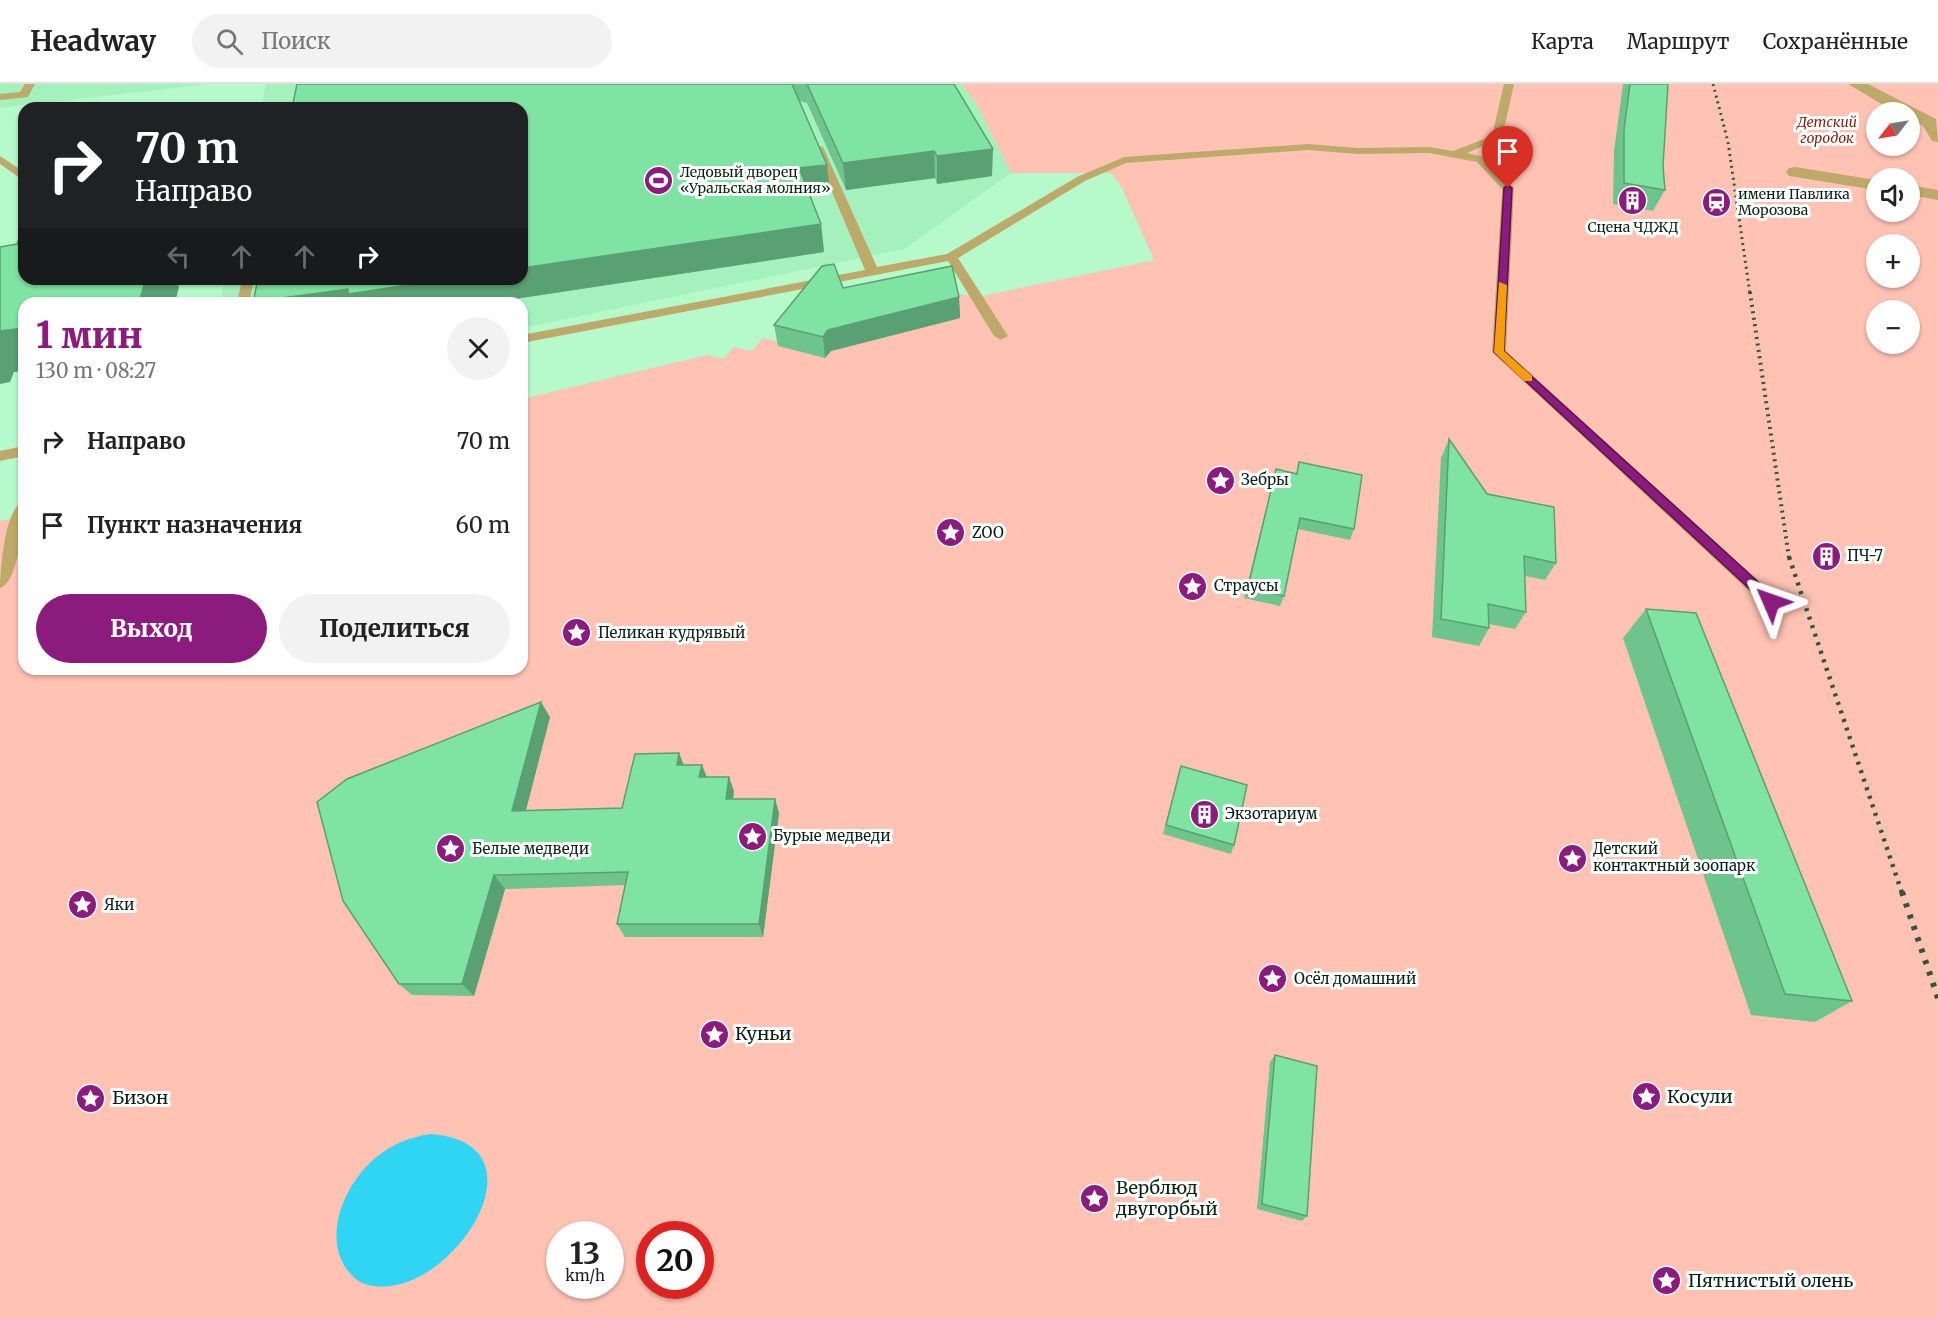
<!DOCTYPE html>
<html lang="ru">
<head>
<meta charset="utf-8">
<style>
	body { margin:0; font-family:Merriweather,serif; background:#f2f2f2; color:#222; height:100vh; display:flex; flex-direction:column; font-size:22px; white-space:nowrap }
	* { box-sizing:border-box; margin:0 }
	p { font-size:20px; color:#767676 }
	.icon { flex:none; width:33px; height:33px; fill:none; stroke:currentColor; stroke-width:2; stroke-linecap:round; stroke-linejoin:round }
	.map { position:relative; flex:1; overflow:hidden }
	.drawer { position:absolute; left:18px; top:213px; width:510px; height:378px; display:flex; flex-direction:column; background:#fff; border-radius:18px; box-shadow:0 2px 4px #0004 }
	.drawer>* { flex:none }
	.guide { position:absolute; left:18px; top:18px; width:510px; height:183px; border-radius:18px; box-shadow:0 2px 4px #0004; background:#202124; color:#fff; overflow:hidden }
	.needle { width:39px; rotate:239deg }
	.buttons { position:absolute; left:1866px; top:18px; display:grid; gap:12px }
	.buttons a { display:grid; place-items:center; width:54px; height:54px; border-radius:50%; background:#fff; box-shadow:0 2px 4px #0004; font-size:30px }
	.speed { position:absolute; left:546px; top:1137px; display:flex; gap:12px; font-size:30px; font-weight:700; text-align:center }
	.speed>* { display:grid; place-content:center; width:78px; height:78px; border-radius:50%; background:#fff; box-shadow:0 2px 4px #0004; line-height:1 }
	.speed small { font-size:15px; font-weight:400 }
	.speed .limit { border:9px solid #d22; background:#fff; color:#111 }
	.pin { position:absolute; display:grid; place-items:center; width:51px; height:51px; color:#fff; margin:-62px -26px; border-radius:50% 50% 50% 0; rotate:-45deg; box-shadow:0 0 6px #0007 }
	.pin .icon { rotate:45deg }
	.me { position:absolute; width:66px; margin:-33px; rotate:313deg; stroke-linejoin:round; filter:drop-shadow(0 0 4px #0008) }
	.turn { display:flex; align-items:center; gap:21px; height:126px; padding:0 18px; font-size:27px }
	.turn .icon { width:78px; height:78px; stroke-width:2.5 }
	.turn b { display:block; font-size:42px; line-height:51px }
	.lanes { display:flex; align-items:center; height:57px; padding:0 18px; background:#0003; justify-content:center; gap:30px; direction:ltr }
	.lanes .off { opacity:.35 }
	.round { display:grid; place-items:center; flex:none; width:63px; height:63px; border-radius:32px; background:#f2f2f2 }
	.summary { display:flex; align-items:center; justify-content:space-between; height:102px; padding:0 18px }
	h1 { font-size:36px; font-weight:800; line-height:45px; color:#8c1b7e }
	.cta { display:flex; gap:12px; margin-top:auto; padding:12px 18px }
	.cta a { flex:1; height:69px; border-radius:36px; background:#8c1b7e; color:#fff; font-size:24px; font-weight:800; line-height:69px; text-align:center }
	.cta a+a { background:#f2f2f2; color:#222 }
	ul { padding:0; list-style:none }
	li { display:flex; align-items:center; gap:18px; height:84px; padding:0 18px }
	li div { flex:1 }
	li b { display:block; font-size:22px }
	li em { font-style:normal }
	header { display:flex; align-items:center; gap:36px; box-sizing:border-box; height:84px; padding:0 30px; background:#fff; border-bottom:2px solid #e0e0e0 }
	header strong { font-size:28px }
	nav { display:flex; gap:33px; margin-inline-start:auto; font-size:21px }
	.search { width:420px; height:54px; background:#f2f2f2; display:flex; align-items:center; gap:15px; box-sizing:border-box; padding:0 21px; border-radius:33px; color:#767676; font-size:22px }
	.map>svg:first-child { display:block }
</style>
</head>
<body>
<header>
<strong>Headway</strong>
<div class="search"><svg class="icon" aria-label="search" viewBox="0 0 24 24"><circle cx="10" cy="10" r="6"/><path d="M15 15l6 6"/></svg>Поиск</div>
<nav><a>Карта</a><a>Маршрут</a><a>Сохранённые</a></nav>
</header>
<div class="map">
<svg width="1938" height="1233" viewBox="0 0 1938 1233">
	<rect width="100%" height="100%" fill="#b6facb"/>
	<!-- built -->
	<g fill="#a5f1be">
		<path d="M 0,0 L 208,0 L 0,24 Z"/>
		<path d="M 266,0 L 961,0 L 976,19 L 1011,89 L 904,165 L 522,244 L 522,219 L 220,219 L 225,195 L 522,195 L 522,24 L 261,24 Z"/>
	</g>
	<!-- green -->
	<path fill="#ffc2b3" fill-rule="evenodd" d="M 961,0 L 1938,0 L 1938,1233 L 0,1233 L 0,437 L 24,432 L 24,585 L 522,585 L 522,315 L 707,271 L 723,275 L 734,263 L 752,267 L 763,254 L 781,258 L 935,206 L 977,213 L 1154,176 L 1121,102 L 1111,89 L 1011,89 L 976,19 ZM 1876,28 L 1910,28 L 1910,62 L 1876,62 ZM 1876,94 L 1910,94 L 1910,128 L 1876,128 ZM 1876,160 L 1910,160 L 1910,194 L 1876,194 ZM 1876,226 L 1910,226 L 1910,260 L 1876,260 ZM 560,1150 L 610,1150 L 610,1202 L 560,1202 ZM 650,1150 L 700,1150 L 700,1202 L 650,1202 Z"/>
	<!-- water -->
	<path fill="#31d5f4" d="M 431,1050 C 560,1060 438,1233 360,1198 C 317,1168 340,1105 373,1076 C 390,1061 409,1053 431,1050 Z"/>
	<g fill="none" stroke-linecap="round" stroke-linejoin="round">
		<!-- service -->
		<g fill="#bdaa6a" fill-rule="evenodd">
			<path d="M 25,0 L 35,0 L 28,13 L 0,16 L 0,10 L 20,8 Z"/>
			<path d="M 1504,0 L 1514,0 L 1502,54 L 1467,69 L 1485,73 L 1514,104 L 1506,267 L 1777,514 L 1779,518 L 1777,522 L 1765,522 L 1492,268 L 1502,105 L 1477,78 L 1429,69 L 1358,70 L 1308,66 L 1126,79 L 1085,97 L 958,174 L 1008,252 L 1001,256 L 994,252 L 948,177 L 522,259 L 522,251 L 865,186 L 813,63 L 814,61 L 823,63 L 877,183 L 947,170 L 1077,93 L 1124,73 L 1308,60 L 1358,64 L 1429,63 L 1453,67 L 1492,52 Z"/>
			<path d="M 0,72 L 24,88 L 24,97 L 0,80 Z"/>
			<path d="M 242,195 L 254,195 L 249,219 L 237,219 Z"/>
			<path d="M 24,362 L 24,372 L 0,377 L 0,367 Z"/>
			<path d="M 24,417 C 24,435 19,498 0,504 C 0,486 5,422 24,417 Z"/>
		</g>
		<!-- pedestrian -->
		<g fill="#bdaa6a" fill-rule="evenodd">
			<path d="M 1848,0 L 1868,0 L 1936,35 L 1938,58 L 1932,57 L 1923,42 L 1910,36 L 1910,28 L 1895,28 Z"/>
			<path d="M 1795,83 L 1876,96 L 1876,106 L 1789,92 L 1786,88 L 1789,84 Z"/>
			<path d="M 1910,101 L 1938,106 L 1938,116 L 1910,111 Z"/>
		</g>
		<!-- rail-far3 -->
		<path stroke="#31563f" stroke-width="3" stroke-dasharray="2 4" stroke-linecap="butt" d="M 1713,0 L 1728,58 L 1750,210"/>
		<!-- rail-far2 -->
		<path stroke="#31563f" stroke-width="4" stroke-dasharray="2 4.5" stroke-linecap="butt" d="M 1750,208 L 1789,474"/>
		<!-- rail-far1 -->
		<path stroke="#31563f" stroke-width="4.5" stroke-dasharray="3 6" stroke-linecap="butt" d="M 1789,473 L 1902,809"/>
		<!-- rail -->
		<path stroke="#31563f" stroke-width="6" stroke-dasharray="4 8" stroke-linecap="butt" d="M 1902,808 L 1938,914"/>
	</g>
	<!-- wall -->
	<g fill="#6dc48c">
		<path d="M 297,0 L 954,0 L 992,92 L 937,100 L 935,94 L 846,106 L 807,19 L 799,17 L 830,108 L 809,111 L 821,140 L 824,168 L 489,219 L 254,219 L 253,218 L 522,195 Z"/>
		<path d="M 1623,0 L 1668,0 L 1663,82 L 1665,106 L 1653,127 L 1613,120 L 1614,67 Z"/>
		<path d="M 843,204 L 959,213 L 960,234 L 831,267 L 825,274 L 778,262 L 774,241 Z"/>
		<path d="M 1449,355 L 1487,410 L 1556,479 L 1545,496 L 1525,492 L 1526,528 L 1515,545 L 1489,540 L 1489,544 L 1479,562 L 1432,553 L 1441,374 Z"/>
		<path d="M 1299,378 L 1354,445 L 1350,456 L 1298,445 L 1284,512 L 1280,522 L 1244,514 L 1276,385 L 1296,390 Z"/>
		<path d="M 1646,525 L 1852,917 L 1815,938 L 1751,931 L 1623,554 Z"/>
		<path d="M 550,633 L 526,726 L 622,724 L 679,669 L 683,681 L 702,681 L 707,693 L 734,707 L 733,715 L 775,715 L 779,729 L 763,853 L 625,853 L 617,840 L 625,801 L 505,805 L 474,912 L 412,911 L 399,900 Z"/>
		<path d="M 1181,682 L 1234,761 L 1231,770 L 1163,750 Z"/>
		<path d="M 1275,971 L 1307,1132 L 1302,1137 L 1257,1125 L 1270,978 Z"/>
	</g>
	<!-- shaded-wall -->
	<g fill="#59a072">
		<path d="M 993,65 L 992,92 L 937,100 L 937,72 Z"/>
		<path d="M 934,67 L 935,94 L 846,106 L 843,79 Z"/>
		<path d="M 827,81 L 830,108 L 803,112 L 799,84 Z"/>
		<path d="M 821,140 L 824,168 L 489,219 L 253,218 L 348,205 L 449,195 L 522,195 L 522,184 Z"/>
		<path d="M 146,195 L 174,195 L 179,203 L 175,219 L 117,219 Z"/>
		<path d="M 959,213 L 960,234 L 831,267 L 825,274 L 823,253 L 828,246 Z"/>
		<path d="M 24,244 L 24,287 L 14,288 L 10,298 L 0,300 L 0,247 Z"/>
		<path d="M 541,618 L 550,633 L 522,741 L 512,727 Z"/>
		<path d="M 679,669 L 685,684 L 677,681 Z"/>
		<path d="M 702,681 L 707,695 L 699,693 Z"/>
		<path d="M 729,693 L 734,707 L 731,729 L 726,715 Z"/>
		<path d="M 775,715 L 779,729 L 763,853 L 759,840 Z"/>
		<path d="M 494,791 L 505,805 L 474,912 L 462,900 Z"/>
	</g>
	<!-- building -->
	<g fill="#7fe4a3" stroke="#59a072" stroke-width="1.5">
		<path d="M 297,0 L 792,0 L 827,81 L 799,84 L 821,140 L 522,184 L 522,24 L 292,24 Z"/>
		<path d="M 807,0 L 954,0 L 993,65 L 937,72 L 934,67 L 843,79 Z"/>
		<path d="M 1630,0 L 1668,0 L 1663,82 L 1665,106 L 1624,99 L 1624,46 Z"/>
		<path d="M 24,156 L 24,195 L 146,195 L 140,215 L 117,219 L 24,219 L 24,244 L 0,247 L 0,163 L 17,160 L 18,157 Z"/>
		<path d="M 834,180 L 843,204 L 952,182 L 959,213 L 828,246 L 823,253 L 774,241 L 822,182 Z"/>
		<path d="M 258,195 L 449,195 L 348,210 L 348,205 L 253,218 Z"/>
		<path d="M 1449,355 L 1487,410 L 1554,423 L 1556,479 L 1524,472 L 1526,528 L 1488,520 L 1489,544 L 1441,535 Z"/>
		<path d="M 1299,378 L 1362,391 L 1354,445 L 1300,434 L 1284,512 L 1248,503 L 1276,385 L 1297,390 Z"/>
		<path d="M 1646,525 L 1696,529 L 1852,917 L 1785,910 Z"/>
		<path d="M 541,618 L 512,727 L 622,724 L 635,670 L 679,669 L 677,681 L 702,681 L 699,693 L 729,693 L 726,715 L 775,715 L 759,840 L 617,840 L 628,788 L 494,791 L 462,900 L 399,900 L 343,817 L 317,718 L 347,695 Z"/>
		<path d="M 1181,682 L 1247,701 L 1234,761 L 1166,741 Z"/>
		<path d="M 1275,971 L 1317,982 L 1307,1132 L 1262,1120 Z"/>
	</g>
	<!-- route -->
	<path fill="#8c1b7e" stroke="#5b1252" stroke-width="1.5" d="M 1508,101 L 1512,104 L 1504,267 L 1776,514 L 1776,521 L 1767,521 L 1494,268 L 1504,104 Z"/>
	<!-- slow -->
	<path fill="#f59e0b" d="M 1499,198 L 1507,201 L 1504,267 L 1532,292 L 1532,297 L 1524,297 L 1494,268 Z"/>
	<!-- icons -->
	<defs>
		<symbol id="stadium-disc" viewBox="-11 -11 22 22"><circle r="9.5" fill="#8c1b7e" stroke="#fff"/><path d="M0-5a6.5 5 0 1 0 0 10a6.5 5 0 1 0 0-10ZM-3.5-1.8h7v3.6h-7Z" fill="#fff"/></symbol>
		<symbol id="building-disc" viewBox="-11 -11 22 22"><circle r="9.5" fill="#8c1b7e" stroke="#fff"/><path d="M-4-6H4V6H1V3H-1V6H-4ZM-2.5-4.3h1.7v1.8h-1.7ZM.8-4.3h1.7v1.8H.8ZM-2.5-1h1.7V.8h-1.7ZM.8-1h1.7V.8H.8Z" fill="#fff"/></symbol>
		<symbol id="station-disc" viewBox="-11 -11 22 22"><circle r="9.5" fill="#8c1b7e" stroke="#fff"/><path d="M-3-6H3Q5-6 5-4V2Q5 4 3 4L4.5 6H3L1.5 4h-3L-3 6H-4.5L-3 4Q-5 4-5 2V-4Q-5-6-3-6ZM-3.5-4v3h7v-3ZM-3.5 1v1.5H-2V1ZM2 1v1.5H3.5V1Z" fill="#fff"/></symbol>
		<symbol id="sight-disc" viewBox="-11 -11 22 22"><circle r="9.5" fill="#8c1b7e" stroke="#fff"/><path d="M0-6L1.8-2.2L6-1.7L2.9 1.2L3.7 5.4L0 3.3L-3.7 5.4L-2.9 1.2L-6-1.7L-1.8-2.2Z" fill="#fff"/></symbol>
	</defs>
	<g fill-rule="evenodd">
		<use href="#stadium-disc" x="642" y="80" width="33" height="33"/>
		<use href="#building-disc" x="1616" y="100" width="33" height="33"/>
		<use href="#station-disc" x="1700" y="102" width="33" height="33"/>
		<use href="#sight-disc" x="1204" y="380" width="33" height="33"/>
		<use href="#sight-disc" x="934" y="432" width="33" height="33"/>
		<use href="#building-disc" x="1810" y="456" width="33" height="33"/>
		<use href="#sight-disc" x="1176" y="486" width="33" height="33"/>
		<use href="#sight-disc" x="560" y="532" width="33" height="33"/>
		<use href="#building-disc" x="1188" y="714" width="33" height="33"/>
		<use href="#sight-disc" x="736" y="736" width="33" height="33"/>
		<use href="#sight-disc" x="434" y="748" width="33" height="33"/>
		<use href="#sight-disc" x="1556" y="758" width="33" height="33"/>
		<use href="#sight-disc" x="66" y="804" width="33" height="33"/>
		<use href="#sight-disc" x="1256" y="878" width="33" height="33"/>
		<use href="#sight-disc" x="698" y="934" width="33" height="33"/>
		<use href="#sight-disc" x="1630" y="996" width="33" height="33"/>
		<use href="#sight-disc" x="74" y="998" width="33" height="33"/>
		<use href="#sight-disc" x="1078" y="1098" width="33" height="33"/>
		<use href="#sight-disc" x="1650" y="1180" width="33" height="33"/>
	</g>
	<g text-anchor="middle" stroke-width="6" stroke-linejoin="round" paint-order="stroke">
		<!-- far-park labels -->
		<g font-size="14" font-style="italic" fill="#812510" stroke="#fff">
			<text x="1827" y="43">Детский<tspan x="1827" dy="16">городок</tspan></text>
		</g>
		<!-- far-poi labels -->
		<g font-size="14" fill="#072313" stroke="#fff" text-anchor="start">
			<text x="680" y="93">Ледовый дворец<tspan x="680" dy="16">«Уральская молния»</tspan></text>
			<text x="1738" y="115">имени Павлика<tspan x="1738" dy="16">Морозова</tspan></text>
			<text x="1633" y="148" text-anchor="middle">Сцена ЧДЖД</text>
		</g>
		<!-- poi labels -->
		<g font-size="15" fill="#072313" stroke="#fff" text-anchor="start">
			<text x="1241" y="401">Зебры</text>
			<text x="972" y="454">ZOO</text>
			<text x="1847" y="477">ПЧ-7</text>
			<text x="1214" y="507">Страусы</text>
			<text x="598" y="554">Пеликан кудрявый</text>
			<text x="1225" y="735">Экзотариум</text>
			<text x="773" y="757">Бурые медведи</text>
			<text x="472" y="770">Белые медведи</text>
			<text x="1593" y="770">Детский<tspan x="1593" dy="17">контактный зоопарк</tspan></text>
			<text x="104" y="826">Яки</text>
			<text x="1294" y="900">Осёл домашний</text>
		</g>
		<!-- near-poi labels -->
		<g font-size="18" fill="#072313" stroke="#fff" text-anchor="start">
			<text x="735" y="956">Куньи</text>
			<text x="1667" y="1019">Косули</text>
			<text x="112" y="1020">Бизон</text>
			<text x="1116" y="1110">Верблюд<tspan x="1116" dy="21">двугорбый</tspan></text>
			<text x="1688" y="1203">Пятнистый олень</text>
		</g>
	</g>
</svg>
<div class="buttons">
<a><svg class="needle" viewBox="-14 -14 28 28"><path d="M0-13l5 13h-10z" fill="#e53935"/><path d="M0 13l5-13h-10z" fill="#767676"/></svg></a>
<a><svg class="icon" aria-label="sound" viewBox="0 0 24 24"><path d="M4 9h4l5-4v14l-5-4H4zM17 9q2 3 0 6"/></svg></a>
<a>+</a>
<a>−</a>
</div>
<div class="speed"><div>13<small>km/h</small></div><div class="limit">20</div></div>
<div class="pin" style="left:1508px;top:104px;background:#d93025"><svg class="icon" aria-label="arrive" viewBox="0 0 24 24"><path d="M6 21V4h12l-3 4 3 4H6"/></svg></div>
<svg class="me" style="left:1771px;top:518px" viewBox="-20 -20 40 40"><path d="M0-17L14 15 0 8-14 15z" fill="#8c1b7e" stroke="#fff" stroke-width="4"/></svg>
<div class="guide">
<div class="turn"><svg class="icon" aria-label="right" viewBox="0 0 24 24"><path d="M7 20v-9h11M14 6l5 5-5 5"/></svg><div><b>70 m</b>Направо</div></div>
<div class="lanes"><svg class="icon off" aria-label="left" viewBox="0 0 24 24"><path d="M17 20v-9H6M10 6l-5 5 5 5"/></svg><svg class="icon off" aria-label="ahead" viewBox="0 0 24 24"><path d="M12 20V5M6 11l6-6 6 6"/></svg><svg class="icon off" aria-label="ahead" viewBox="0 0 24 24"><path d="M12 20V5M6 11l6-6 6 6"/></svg><svg class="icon" aria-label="right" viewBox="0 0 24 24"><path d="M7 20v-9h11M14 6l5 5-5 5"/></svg></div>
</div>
<section class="drawer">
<div class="summary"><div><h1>1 мин</h1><p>130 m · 08:27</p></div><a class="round"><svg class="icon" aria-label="close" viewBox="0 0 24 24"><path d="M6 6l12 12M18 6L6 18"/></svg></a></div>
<ul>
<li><svg class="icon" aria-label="right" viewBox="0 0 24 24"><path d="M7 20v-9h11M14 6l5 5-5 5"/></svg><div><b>Направо</b></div><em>70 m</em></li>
<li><svg class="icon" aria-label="arrive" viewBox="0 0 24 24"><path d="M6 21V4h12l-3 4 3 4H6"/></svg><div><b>Пункт назначения</b></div><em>60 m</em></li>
</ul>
<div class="cta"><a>Выход</a><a>Поделиться</a></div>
</section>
</div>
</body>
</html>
